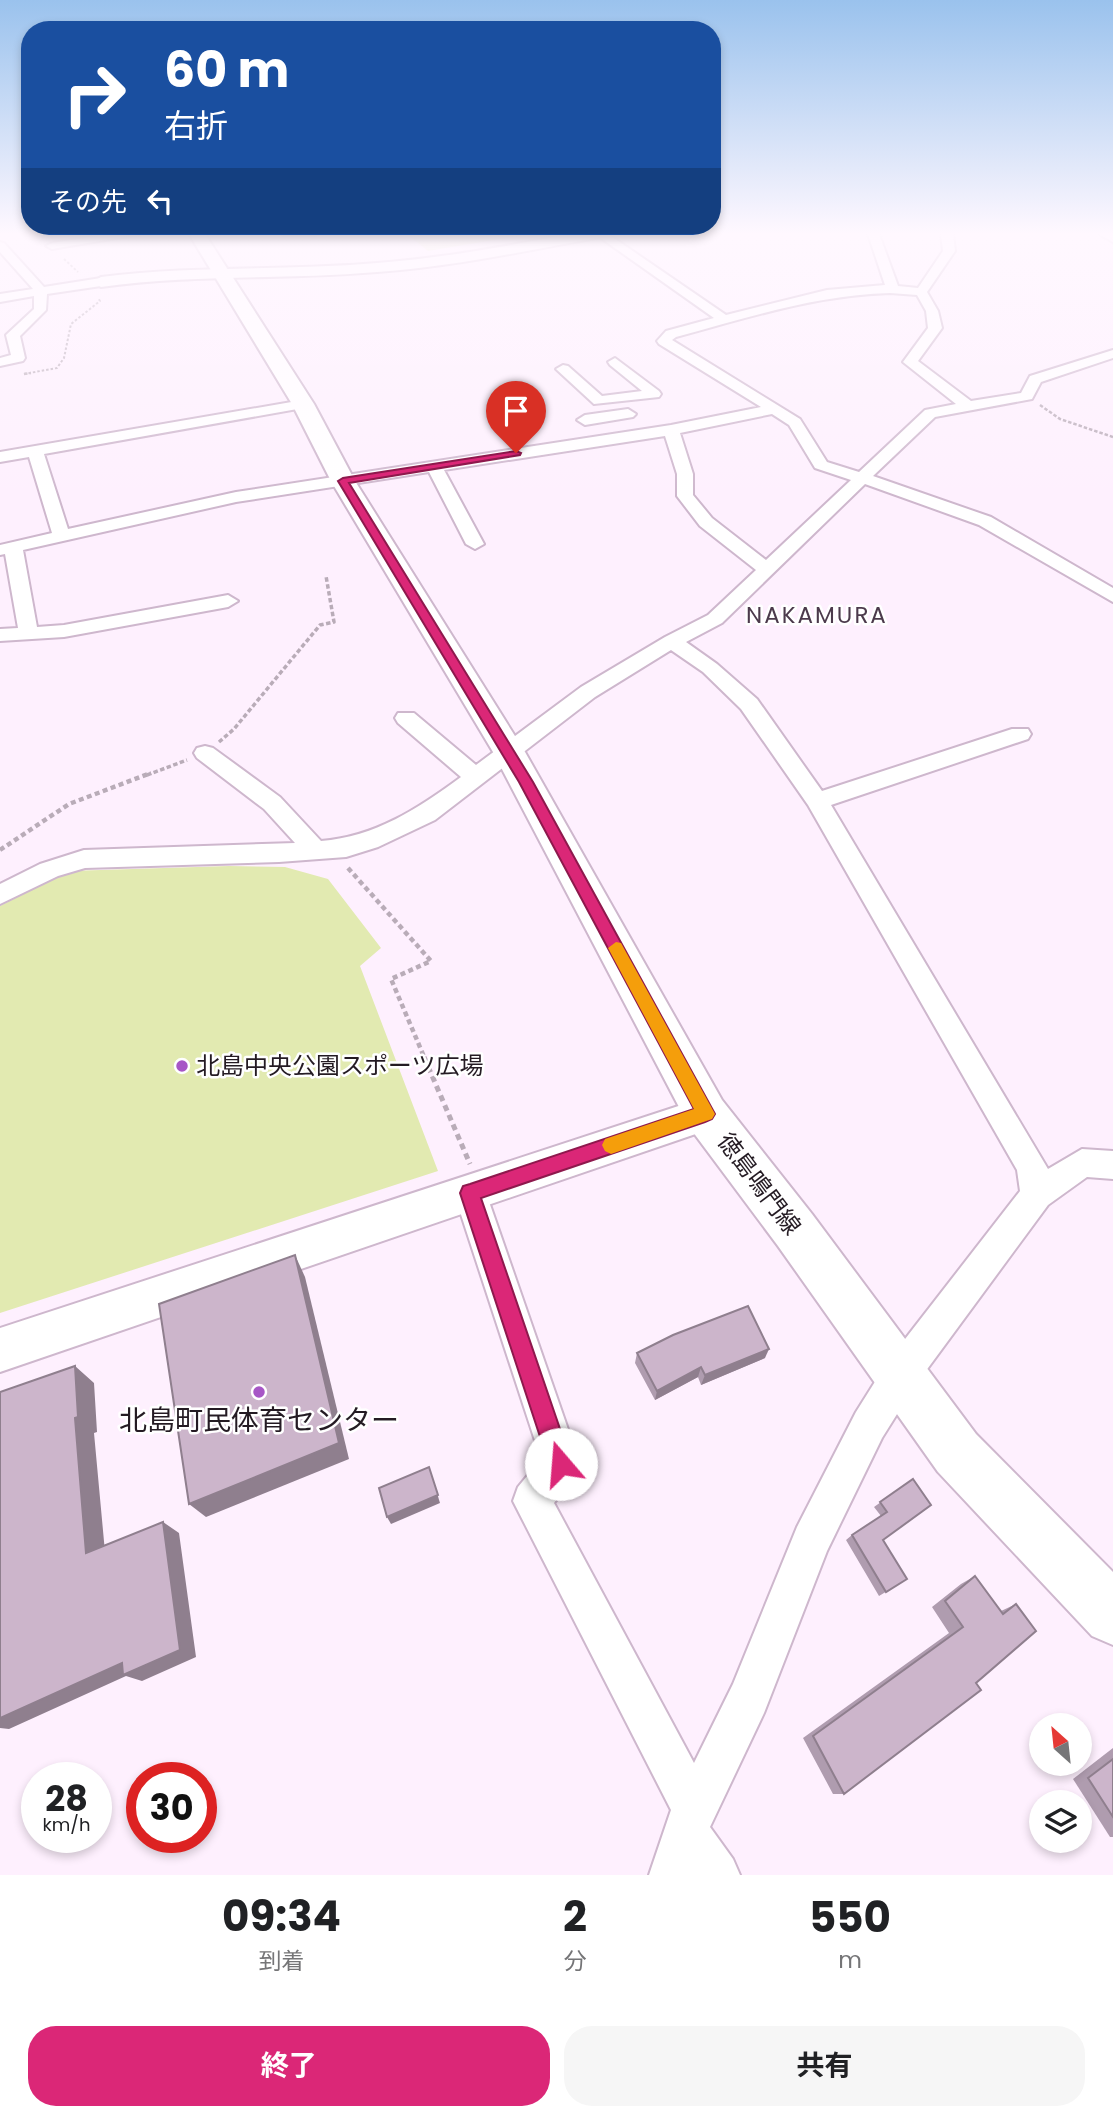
<!DOCTYPE html>
<html lang="ja">
<head>
<meta charset="utf-8">
<style>
	body { margin:0; font-family:Poppins,"Noto Sans JP",sans-serif; background:#f6f6f6; color:#202124; height:100vh; display:flex; flex-direction:column; font-size:26px; white-space:nowrap }
	* { box-sizing:border-box; margin:0 }
	p { font-size:23px; color:#757577 }
	.icon { flex:none; width:38px; height:38px; fill:none; stroke:currentColor; stroke-width:2; stroke-linecap:round; stroke-linejoin:round }
	.map { position:relative; height:1875px; overflow:hidden }
	.details { display:flex; flex-direction:column; background:#fff; flex:1 }
	.details>* { flex:none }
	.banner { position:absolute; left:21px; top:21px; width:700px; height:214px; border-radius:28px; box-shadow:0 4px 10px #0003; background:#1a4fa0; color:#fff; overflow:hidden }
	.needle { width:46px; rotate:333deg }
	.controls { position:absolute; left:1029px; top:1713px; display:grid; gap:14px }
	.controls a { display:grid; place-items:center; width:63px; height:63px; border-radius:50%; background:#fff; box-shadow:0 4px 10px #0003; font-size:35px }
	.speed { position:absolute; left:21px; top:1762px; display:flex; gap:14px; font-size:35px; font-weight:700; text-align:center }
	.speed>* { display:grid; place-content:center; width:91px; height:91px; border-radius:50%; background:#fff; box-shadow:0 4px 10px #0003; line-height:1 }
	.speed small { font-size:18px; font-weight:400 }
	.speed .limit { border:10px solid #d22; background:#fff; color:#111 }
	.pin { position:absolute; display:grid; place-items:center; width:60px; height:60px; color:#fff; margin:-72px -30px; border-radius:50% 50% 50% 0; rotate:-45deg; box-shadow:0 0 7px #0007 }
	.pin .icon { rotate:45deg }
	.me { position:absolute; width:77px; margin:-38px; rotate:342deg; stroke-linejoin:round; filter:drop-shadow(0 0 5px #0008) }
	.turn { display:flex; align-items:center; gap:24px; height:147px; padding:0 28px; font-size:32px }
	.turn .icon { width:91px; height:91px; stroke-width:2.5 }
	.turn b { display:block; font-size:49px; line-height:60px }
	.then { display:flex; align-items:center; height:66px; padding:0 28px; background:#0003; gap:14px; font-size:26px }
	.eta { display:flex; justify-content:space-evenly; align-items:center; height:119px; text-align:center }
	.eta b { font-size:42px; font-weight:700; line-height:49px }
	.action { display:flex; gap:14px; margin-top:auto; padding:14px 28px }
	.action a { flex:1; height:80px; border-radius:28px; background:#db2777; color:#fff; font-size:28px; font-weight:700; line-height:80px; text-align:center }
	.action a+a { background:#f6f6f6; color:#202124 }
	.map>svg:first-child { display:block }
</style>
</head>
<body>
<div class="map">
<svg width="1113" height="1875" viewBox="0 0 1113 1875">
	<rect width="100%" height="100%" fill="#fef0fe"/>
	<!-- green -->
	<g fill="#e2eab1">
		<path d="M 407,234 L 530,234 L 428,251 Z"/>
		<path d="M 229,866 L 285,867 L 328,879 L 381,948 L 360,966 L 438,1171 L 0,1313 L 0,906 L 68,871 Z"/>
	</g>
	<g fill="none" stroke-linecap="round" stroke-linejoin="round">
		<defs>
			<g id="minor">
				<path d="M 110,234 L 141,234 L 52,249 L 46,246 L 52,243 Z"/>
				<path d="M 595,234 L 608,234 L 726,315 L 827,290 L 885,285 L 868,234 L 879,234 L 898,286 L 918,288 L 943,251 L 941,234 L 953,234 L 955,251 L 927,292 L 938,311 L 942,328 L 918,361 L 971,401 L 1021,393 L 1030,376 L 1113,350 L 1113,358 L 1041,382 L 1032,399 L 935,417 L 873,476 L 991,517 L 1113,588 L 1113,602 L 979,525 L 865,484 L 722,623 L 686,642 L 717,664 L 757,699 L 822,791 L 1012,729 L 1028,729 L 1031,734 L 1028,739 L 831,805 L 1048,1169 L 1082,1149 L 1113,1151 L 1113,1179 L 1087,1177 L 1048,1205 L 914,1387 L 882,1438 L 827,1551 L 764,1713 L 710,1827 L 733,1859 L 740,1875 L 649,1875 L 671,1810 L 513,1501 L 518,1487 L 541,1459 L 454,1193 L 459,1183 L 470,1178 L 481,1183 L 486,1193 L 580,1464 L 574,1477 L 554,1503 L 694,1763 L 733,1684 L 797,1527 L 856,1412 L 888,1361 L 1020,1191 L 1017,1170 L 808,805 L 741,709 L 703,672 L 671,650 L 595,697 L 435,820 L 378,847 L 346,857 L 279,862 L 85,868 L 58,876 L 0,904 L 0,884 L 40,864 L 84,850 L 295,843 L 264,809 L 197,758 L 194,753 L 197,748 L 205,746 L 213,748 L 280,797 L 321,841 C 375,837 419,808 461,777 L 398,723 L 395,718 L 398,713 L 414,713 L 476,765 L 581,687 L 665,637 L 708,615 L 756,570 L 700,526 L 677,496 L 677,474 L 665,436 L 444,470 L 484,544 L 475,549 L 466,544 L 429,472 L 236,502 L 23,550 L 37,627 L 64,625 L 228,595 L 238,601 L 228,607 L 64,637 L 0,641 L 0,629 L 18,628 L 5,554 L 0,555 L 0,545 L 52,533 L 29,457 L 0,462 L 0,452 L 303,400 L 310,404 L 303,408 L 44,454 L 68,529 L 236,492 L 671,425 L 761,407 L 659,344 L 657,341 L 666,331 L 714,318 ZM 890,293 L 917,295 L 926,311 L 928,328 L 903,362 L 956,404 L 925,410 L 859,472 L 827,462 L 800,419 L 672,340 L 676,337 C 747,318 815,295 890,293 ZM 772,414 L 789,425 L 815,468 L 851,480 L 766,560 L 712,518 L 693,495 L 693,474 L 680,433 Z"/>
				<path d="M 0,242 L 4,243 L 44,287 L 101,278 L 107,282 L 101,286 L 47,294 L 46,310 L 20,336 L 25,358 L 23,361 L 0,366 L 0,358 L 11,355 L 6,335 L 34,309 L 34,296 L 0,302 L 0,294 L 33,289 L 0,252 Z"/>
				<path d="M 615,358 L 659,391 L 661,394 L 659,397 L 594,404 L 556,369 L 563,365 L 568,366 L 602,396 L 642,391 L 610,365 L 608,362 Z"/>
				<path d="M 628,409 L 636,414 L 633,417 L 585,425 L 577,420 L 585,415 Z"/>
			</g>
			<g id="tertiary">
				<path d="M 571,234 L 604,234 L 597,238 C 524,251 451,267 377,272 C 285,280 193,274 101,287 L 93,282 L 101,277 C 193,265 285,271 377,263 C 442,258 507,246 571,234 Z"/>
				<path d="M 1099,234 L 1113,234 L 1113,242 Z"/>
				<path d="M 706,1097 L 719,1102 L 725,1114 L 719,1126 L 0,1372 L 0,1328 Z"/>
			</g>
			<path id="primary" d="M 189,234 L 205,234 L 314,404 L 355,481 L 525,752 L 722,1100 L 812,1214 L 976,1434 L 1113,1572 L 1113,1645 L 1092,1636 L 938,1472 L 778,1246 L 690,1128 L 493,752 L 331,481 L 292,404 Z"/>
		</defs>
		<!-- minor casing -->
		<use href="#minor" stroke="#ceb7cd" stroke-width="4"/>
		<!-- tertiary casing -->
		<use href="#tertiary" stroke="#ceb7cd" stroke-width="4"/>
		<!-- primary casing -->
		<use href="#primary" stroke="#ceb7cd" stroke-width="4"/>
		<!-- path-far4 -->
		<g stroke="#b9acb8" stroke-width="2" stroke-dasharray="2.5 2" stroke-linecap="butt">
			<path d="M 64,259 L 78,272"/>
			<path d="M 24,374 L 57,368 L 64,358 L 71,324 L 100,301 L 98,298"/>
		</g>
		<!-- path-far3 -->
		<g stroke="#b9acb8" stroke-width="2.5" stroke-dasharray="3.5 2" stroke-linecap="butt">
			<path d="M 24,374 L 31,373"/>
			<path d="M 1040,405 L 1060,419 L 1113,437"/>
		</g>
		<!-- path-far2 -->
		<g stroke="#b9acb8" stroke-width="3.5" stroke-dasharray="4.5 2.5" stroke-linecap="butt">
			<path d="M 219,742 L 234,729 L 320,625 L 334,622 L 326,576"/>
			<path d="M 147,775 L 187,760"/>
		</g>
		<!-- path-far1 -->
		<g stroke="#b9acb8" stroke-width="4.5" stroke-dasharray="5 3.5" stroke-linecap="butt">
			<path d="M 0,850 L 69,804 L 151,773"/>
			<path d="M 348,868 L 431,961 L 391,979 L 425,1059"/>
		</g>
		<!-- path -->
		<path stroke="#b9acb8" stroke-width="5" stroke-dasharray="6 4.5" stroke-linecap="butt" d="M 424,1057 L 470,1164"/>
		<!-- minor -->
		<use href="#minor" fill="#fff" fill-rule="evenodd"/>
		<!-- tertiary -->
		<use href="#tertiary" fill="#fff" fill-rule="evenodd"/>
		<!-- primary -->
		<use href="#primary" fill="#fff" fill-rule="evenodd"/>
	</g>
	<!-- wall -->
	<g fill="#af9caf">
		<path d="M 276,234 L 326,234 L 314,237 L 284,237 Z"/>
		<path d="M 637,1353 L 765,1358 L 701,1385 L 698,1377 L 655,1400 L 635,1363 Z"/>
		<path d="M 913,1479 L 883,1541 L 907,1579 L 879,1596 L 846,1540 L 852,1535 L 881,1516 L 874,1507 Z"/>
		<path d="M 975,1576 L 1001,1611 L 1016,1604 L 976,1683 L 844,1794 L 833,1794 L 803,1738 L 949,1633 L 932,1607 L 961,1584 Z"/>
		<path d="M 1113,1748 L 1113,1837 L 1110,1837 L 1073,1779 Z"/>
	</g>
	<!-- shaded-wall -->
	<g fill="#8f7f8e">
		<path d="M 313,234 L 326,234 L 314,237 Z"/>
		<path d="M 295,1255 L 305,1277 L 349,1459 L 206,1517 L 189,1504 Z"/>
		<path d="M 769,1349 L 765,1358 L 701,1385 L 705,1375 Z"/>
		<path d="M 75,1366 L 94,1383 L 97,1432 L 94,1433 L 106,1563 L 86,1553 L 75,1418 Z"/>
		<path d="M 701,1367 L 698,1377 L 655,1400 L 657,1391 Z"/>
		<path d="M 429,1467 L 440,1503 L 391,1524 L 387,1517 Z"/>
		<path d="M 163,1522 L 179,1533 L 196,1657 L 142,1681 L 126,1676 L 9,1729 L 0,1728 L 0,1718 Z"/>
	</g>
	<!-- building -->
	<g fill="#ccb5cb" stroke="#8f7f8e" stroke-width="2">
		<path d="M 295,1255 L 339,1443 L 189,1504 L 159,1304 Z"/>
		<path d="M 748,1306 L 769,1349 L 705,1375 L 701,1367 L 657,1391 L 637,1353 L 673,1335 Z"/>
		<path d="M 75,1366 L 78,1417 L 75,1418 L 86,1553 L 163,1522 L 180,1650 L 123,1675 L 122,1663 L 0,1718 L 0,1392 Z"/>
		<path d="M 429,1467 L 438,1495 L 387,1517 L 379,1488 Z"/>
		<path d="M 913,1479 L 931,1505 L 883,1540 L 907,1579 L 886,1592 L 852,1535 L 887,1512 L 880,1502 Z"/>
		<path d="M 975,1576 L 1003,1614 L 1016,1604 L 1036,1631 L 976,1683 L 981,1690 L 844,1794 L 813,1736 L 963,1627 L 945,1601 Z"/>
		<path d="M 1113,1759 L 1113,1817 L 1088,1778 Z"/>
	</g>
	<!-- sky -->
	<linearGradient id="sky" x2="0" y2="1"><stop stop-color="#9ac2ed"/><stop offset="0.47" stop-color="#fff8ff"/><stop offset="1" stop-color="#fff8ff" stop-opacity="0"/></linearGradient>
	<rect width="1113" height="497" fill="url(#sky)"/>
	<!-- route -->
	<path fill="#db2777" stroke="#8e194d" stroke-width="2" d="M 516,451 L 521,453 L 520,455 L 349,483 L 533,782 L 715,1114 L 712,1119 L 705,1122 L 481,1198 L 572,1464 L 569,1472 L 561,1475 L 553,1472 L 549,1464 L 460,1193 L 463,1186 L 470,1184 L 694,1109 L 519,782 L 338,481 L 343,478 Z"/>
	<!-- slow -->
	<path fill="#f59e0b" d="M 616,942 L 621,943 L 715,1114 L 712,1119 L 611,1154 L 605,1151 L 602,1145 L 605,1139 L 694,1109 L 608,948 Z"/>
	<!-- markers -->
	<g fill="#a756c6" stroke="#fff" stroke-width="2.5">
		<circle cx="182" cy="1066" r="7"/>
		<circle cx="259" cy="1392" r="7"/>
	</g>
	<g text-anchor="middle" stroke-width="5" stroke-linejoin="round" paint-order="stroke">
		<!-- far-quarter labels -->
		<g font-size="23" letter-spacing="2" fill="#4c3a4c" stroke="#fff">
			<text x="817" y="623">NAKAMURA</text>
		</g>
		<!-- poi labels -->
		<g font-size="24" fill="#241b23" stroke="#fff" text-anchor="start">
			<text x="196" y="1074">北島中央公園スポーツ広場</text>
		</g>
		<!-- street labels -->
		<g font-size="24" fill="#241b23" stroke="#fff">
			<text transform="translate(759 1184) rotate(53)" y="8">徳島鳴門線</text>
		</g>
		<!-- near-poi labels -->
		<g font-size="28" fill="#241b23" stroke="#fff">
			<text x="259" y="1430">北島町民体育センター</text>
		</g>
	</g>
</svg>
<div class="controls">
<a><svg class="needle" viewBox="-14 -14 28 28"><path d="M0-13l5 13h-10z" fill="#e53935"/><path d="M0 13l5-13h-10z" fill="#757577"/></svg></a>
<a><svg class="icon" aria-label="layers" viewBox="0 0 24 24"><path d="M12 4l9 5-9 5-9-5zM3 14l9 5 9-5"/></svg></a>
</div>
<div class="speed"><div>28<small>km/h</small></div><div class="limit">30</div></div>
<div class="pin" style="left:516px;top:453px;background:#d93025"><svg class="icon" aria-label="arrive" viewBox="0 0 24 24"><path d="M6 21V4h12l-3 4 3 4H6"/></svg></div>
<svg class="me" style="left:561px;top:1464px" viewBox="-20 -20 40 40"><circle r="19" fill="#fff"/><path d="M0-13L10 11 0 6-10 11z" fill="#db2777"/></svg>
<div class="banner">
<div class="turn"><svg class="icon" aria-label="right" viewBox="0 0 24 24"><path d="M7 20v-9h11M14 6l5 5-5 5"/></svg><div><b>60 m</b>右折</div></div>
<div class="then">その先<svg class="icon" aria-label="left" viewBox="0 0 24 24"><path d="M17 20v-9H6M10 6l-5 5 5 5"/></svg></div>
</div>
</div>
<section class="details">
<div class="eta">
<div><b>09:34</b><p>到着</p></div>
<div><b>2</b><p>分</p></div>
<div><b>550</b><p>m</p></div>
</div>
<div class="action"><a>終了</a><a>共有</a></div>
</section>
</body>
</html>
